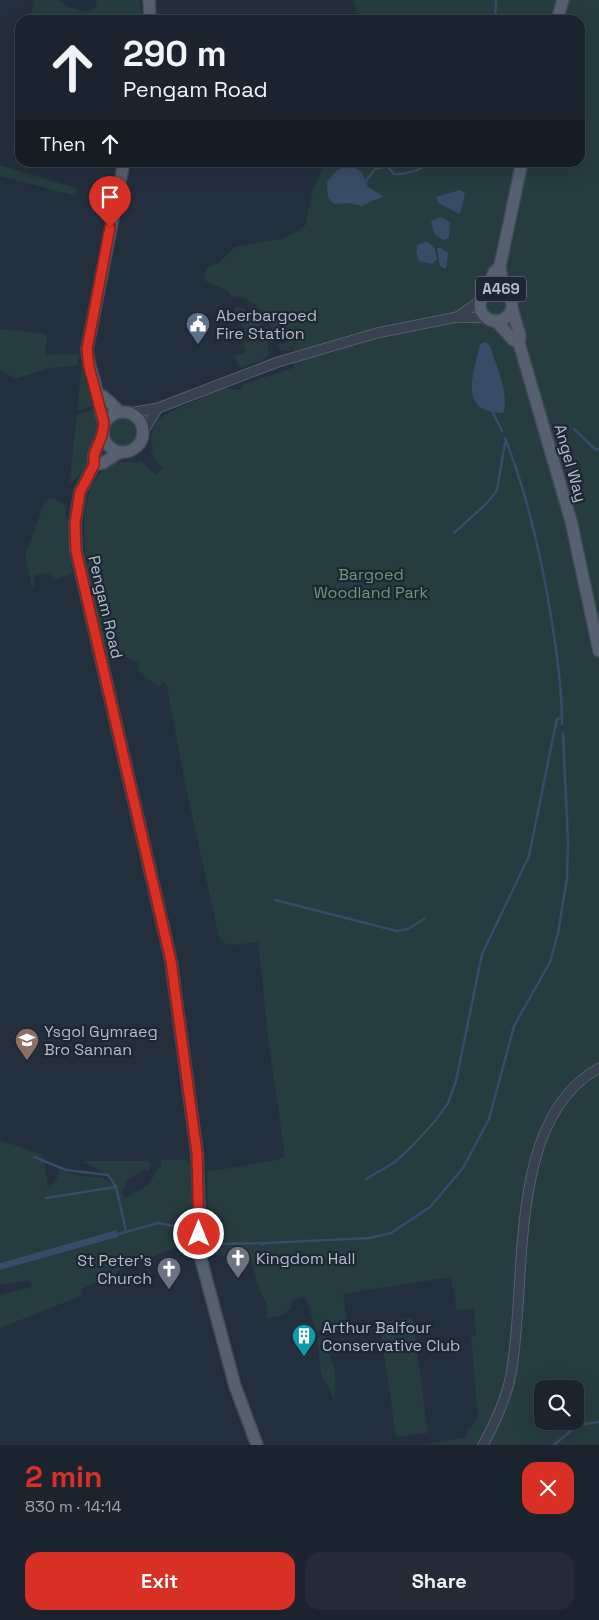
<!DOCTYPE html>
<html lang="en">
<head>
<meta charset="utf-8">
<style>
	body { margin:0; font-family:"Space Grotesk",sans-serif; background:#242b36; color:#f1f3f6; height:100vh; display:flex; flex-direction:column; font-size:19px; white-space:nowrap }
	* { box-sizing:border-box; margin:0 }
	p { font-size:16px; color:#a0a4aa }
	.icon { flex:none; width:28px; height:28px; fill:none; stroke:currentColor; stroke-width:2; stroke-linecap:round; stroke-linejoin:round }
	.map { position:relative; height:1445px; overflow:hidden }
	.side { display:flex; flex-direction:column; background:#1b232e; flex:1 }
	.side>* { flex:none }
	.top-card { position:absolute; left:15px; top:15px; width:570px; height:152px; border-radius:15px; box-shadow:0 5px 20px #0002,0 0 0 1px #39404a; background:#1b232e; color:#f1f3f6; overflow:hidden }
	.tools { position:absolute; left:534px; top:1380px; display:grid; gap:10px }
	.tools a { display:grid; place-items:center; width:50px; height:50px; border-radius:10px; background:#1b232e; box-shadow:0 5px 20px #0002,0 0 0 1px #39404a; font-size:25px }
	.pin { position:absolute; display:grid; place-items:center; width:42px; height:42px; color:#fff; margin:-51px -21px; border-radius:50% 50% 50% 0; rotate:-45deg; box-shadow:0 0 5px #0007 }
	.pin .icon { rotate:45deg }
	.me { position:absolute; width:55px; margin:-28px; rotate:0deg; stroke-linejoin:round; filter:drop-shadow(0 0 4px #0008) }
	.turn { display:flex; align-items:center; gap:18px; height:105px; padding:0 25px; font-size:22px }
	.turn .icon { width:65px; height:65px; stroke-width:2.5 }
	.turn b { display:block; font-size:35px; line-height:42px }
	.then { display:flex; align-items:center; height:48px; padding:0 25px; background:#0003; gap:10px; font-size:19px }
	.round { display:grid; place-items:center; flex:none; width:52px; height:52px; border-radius:15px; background:#242b36 }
	.summary { display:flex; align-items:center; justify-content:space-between; height:85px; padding:0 25px }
	h1 { font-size:30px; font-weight:600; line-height:38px; color:#d93025 }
	.primary-button { display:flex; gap:10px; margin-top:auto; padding:10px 25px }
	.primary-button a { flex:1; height:58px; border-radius:15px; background:#d93025; color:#fff; font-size:20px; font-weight:600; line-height:58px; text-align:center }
	.primary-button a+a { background:#242b36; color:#f1f3f6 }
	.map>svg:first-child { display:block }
</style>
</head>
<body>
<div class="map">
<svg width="599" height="1445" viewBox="0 0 599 1445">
	<rect width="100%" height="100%" fill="#242f3e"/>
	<!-- green -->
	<g fill="#263c3f" fill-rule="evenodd">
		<path d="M 35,0 L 57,0 L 69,7 L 88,12 L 98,6 L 96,0 L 140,0 L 142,20 L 30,20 Z"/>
		<path d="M 354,0 L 599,0 L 599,1445 L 421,1445 L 467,1437 L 468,1428 L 472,1427 L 478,1417 L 471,1336 L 476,1336 L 474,1309 L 457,1310 L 451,1277 L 343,1294 L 348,1326 L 316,1331 L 306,1297 L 291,1301 L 292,1308 L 281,1316 L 266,1318 C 270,1305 263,1299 259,1288 C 255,1278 253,1267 250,1256 L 208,1255 L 207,1172 L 277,1160 L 285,1156 L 269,1045 L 258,942 C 244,942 225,951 219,937 L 185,784 L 167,686 L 164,682 L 158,687 L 137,670 L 140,664 L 126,657 L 109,661 C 98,612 57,497 112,464 C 122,459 134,464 141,461 L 155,475 L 163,469 L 150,451 L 153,450 C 143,417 176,409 200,399 C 207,396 218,388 226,388 C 233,388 233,391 241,389 L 244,384 L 293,368 L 293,346 L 289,347 L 290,350 L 280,350 L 277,345 L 287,343 L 285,336 L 275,339 C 268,316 257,298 231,296 L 229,292 L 204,280 L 206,268 L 220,262 L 234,247 L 285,238 L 305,226 L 313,189 L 325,163 L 580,162 L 580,20 L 358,20 ZM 542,1389 L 575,1389 L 575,1421 L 542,1421 Z"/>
		<path d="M 0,165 L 76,188 L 76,196 L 0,176 Z"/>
		<path d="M 235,306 C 257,310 269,335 269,355 L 262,360 L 239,368 L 234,356 L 246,352 L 243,342 L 249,343 L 249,337 L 234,315 Z"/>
		<path d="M 0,329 L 47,334 L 45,355 L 79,354 L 78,365 L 49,368 L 15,379 L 0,369 Z"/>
		<path d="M 82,362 L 95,405 L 77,411 Z"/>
		<path d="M 96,408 C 99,434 92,468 69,484 L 77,415 Z"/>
		<circle cx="122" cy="432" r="15"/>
		<path d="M 50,498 L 63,502 C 68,509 70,559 73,574 L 53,580 L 51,572 L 34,576 L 35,586 L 32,587 L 25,557 L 44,503 Z"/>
		<path d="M 0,1140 L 43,1155 L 48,1187 L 56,1180 L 60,1170 L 76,1175 L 104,1178 L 117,1187 L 103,1172 L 82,1161 L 147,1161 L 151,1165 L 150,1169 L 147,1171 L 144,1169 L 125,1182 L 125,1188 L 122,1192 L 125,1199 L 150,1183 L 158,1168 L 161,1168 L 161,1160 L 186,1160 L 191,1164 L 192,1171 L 192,1241 L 116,1272 L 117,1274 L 81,1289 L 83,1295 L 0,1328 L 0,1295 L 32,1287 L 30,1280 L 0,1285 L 0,1270 L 118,1237 L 115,1230 L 0,1263 Z"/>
		<path d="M 410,1318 L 413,1320 L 428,1433 L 396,1437 L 380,1326 L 383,1322 Z"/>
		<path d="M 325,1337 L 321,1342 L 321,1347 L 328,1349 L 335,1372 L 335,1401 L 321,1373 L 317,1338 Z"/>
	</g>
	<!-- water -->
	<g fill="#394c67">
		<path d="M 350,165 L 362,172 L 368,187 L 384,197 L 374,200 L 362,206 L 349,203 L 334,204 L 328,198 L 327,182 L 337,170 Z"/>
		<path d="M 460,190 L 465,193 L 460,214 L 438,203 L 436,197 Z"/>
		<path d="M 441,217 L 450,222 L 449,238 L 443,240 L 434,234 L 431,221 Z"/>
		<path d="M 427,241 L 435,249 L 437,259 L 432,264 L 419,261 L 416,253 L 418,245 Z"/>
		<path d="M 437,248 L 441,248 L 448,253 L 446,269 L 440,266 Z"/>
		<path d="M 486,342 L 490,346 C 496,366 510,393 503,413 C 457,412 474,374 480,344 Z"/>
		<path d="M 116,1230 L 118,1237 L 0,1270 L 0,1263 Z"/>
	</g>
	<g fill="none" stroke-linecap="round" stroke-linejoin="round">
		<!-- stream -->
		<g stroke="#394c67" stroke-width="2.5">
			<path d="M 495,20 L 496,0"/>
			<path d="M 366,181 L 375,169 L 387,166 L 394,174 C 406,175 421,170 431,162"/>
			<path d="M 493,413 L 502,431"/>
			<path d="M 574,429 L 596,450 L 599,449"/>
			<path d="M 505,438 C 529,499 543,563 553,629 C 558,661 562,692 562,724"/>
			<path d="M 454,533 L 488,502 L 497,490 L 505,443"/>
			<path d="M 275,900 L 397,931 L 408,929 L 424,919"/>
			<path d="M 34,1157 L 66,1170 L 108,1175 L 116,1187 L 126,1231"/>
			<path d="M 366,1179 L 395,1162 L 414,1144 L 435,1121 L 448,1103 L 456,1081 L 482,954 L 529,856 L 555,728 L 557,719 L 562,717"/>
			<path d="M 46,1198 L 116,1187"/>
			<path d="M 115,1235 L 158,1223 L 179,1227"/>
			<path d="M 215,1244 L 265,1243"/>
			<path d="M 262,1245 L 266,1243 L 370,1238 L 391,1233 L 430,1207 L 463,1168 L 489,1119 L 514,1026 L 550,962 L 558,933 L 567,878 L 568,842 L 563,733"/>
			<path d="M 554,1445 L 578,1425 L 599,1422"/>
		</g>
		<defs>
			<g id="minor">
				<path d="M 457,317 L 480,301"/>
				<path d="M 129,413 L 158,408 L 278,362 L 377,333 L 457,317 L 486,318"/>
				<path d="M 143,432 L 158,408"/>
				<path d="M 483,1445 C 495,1423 506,1400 511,1374 C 528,1283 505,1119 599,1068"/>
			</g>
			<g id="major">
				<path d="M 149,0 L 150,20"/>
				<path d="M 557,20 L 563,0"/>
				<circle cx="496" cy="305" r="16"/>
				<path d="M 503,290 L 500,266 L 522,162"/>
				<path d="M 486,292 L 494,272 L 500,266"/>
				<path d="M 512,308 L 520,336 L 519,343 L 571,521 L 599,651"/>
				<path d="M 497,322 L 513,340 L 519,343"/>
				<path d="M 98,394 L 103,396 L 120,412"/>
				<circle cx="123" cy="432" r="20"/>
				<path d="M 104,423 C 100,411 100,403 97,392 C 94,377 88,365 87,349 L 124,162"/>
				<path d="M 102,435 L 94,455 L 94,465 L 80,492 L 75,523 L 76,551 L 171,961 L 197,1153 L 201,1259 L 235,1386 L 257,1445"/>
				<path d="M 94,465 L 103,463 L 120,452"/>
			</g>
		</defs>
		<!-- minor casing -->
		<use href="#minor" stroke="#565f6c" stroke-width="11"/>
		<!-- major casing -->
		<use href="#major" stroke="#414a57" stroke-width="14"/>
		<!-- minor -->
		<use href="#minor" stroke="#38414e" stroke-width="9"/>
		<!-- major -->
		<use href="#major" stroke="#56606e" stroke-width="11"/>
	</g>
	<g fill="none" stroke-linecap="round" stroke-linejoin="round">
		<defs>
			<path id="route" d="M 110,227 L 87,349 L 89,367 L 104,423 L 102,435 L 94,455 L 94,465 L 80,492 L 75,523 L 76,551 L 171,961 L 197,1153 L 199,1234"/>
		</defs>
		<!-- route casing -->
		<use href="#route" stroke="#8d1f18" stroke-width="12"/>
		<!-- route -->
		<use href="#route" stroke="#d93025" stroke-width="9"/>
	</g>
	<!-- icons -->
	<defs>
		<symbol id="civic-pin" viewBox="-11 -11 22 30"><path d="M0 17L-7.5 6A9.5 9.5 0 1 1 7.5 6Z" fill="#5c6f8a" stroke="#1d2633"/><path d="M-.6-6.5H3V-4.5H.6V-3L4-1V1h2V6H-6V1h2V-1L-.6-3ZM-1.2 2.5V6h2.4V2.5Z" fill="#fff"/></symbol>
		<symbol id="school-pin" viewBox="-11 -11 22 30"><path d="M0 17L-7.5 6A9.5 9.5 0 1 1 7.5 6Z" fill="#8d6e63" stroke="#1d2633"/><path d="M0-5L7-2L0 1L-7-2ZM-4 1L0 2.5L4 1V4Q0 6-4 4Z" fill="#fff"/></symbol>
		<symbol id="church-pin" viewBox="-11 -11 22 30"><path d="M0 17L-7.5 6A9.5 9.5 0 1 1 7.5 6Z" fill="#6b7280" stroke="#1d2633"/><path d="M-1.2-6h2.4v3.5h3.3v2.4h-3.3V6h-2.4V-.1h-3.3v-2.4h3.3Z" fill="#fff"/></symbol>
		<symbol id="building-pin" viewBox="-11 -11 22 30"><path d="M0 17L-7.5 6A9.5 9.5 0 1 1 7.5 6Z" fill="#0f9aa8" stroke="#1d2633"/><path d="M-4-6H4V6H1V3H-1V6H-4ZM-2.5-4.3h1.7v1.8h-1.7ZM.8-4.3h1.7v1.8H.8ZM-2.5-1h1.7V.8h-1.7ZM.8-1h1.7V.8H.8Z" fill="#fff"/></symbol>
	</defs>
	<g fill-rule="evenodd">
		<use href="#civic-pin" x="184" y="310" width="28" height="38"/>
		<use href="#school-pin" x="13" y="1026" width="28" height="38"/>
		<use href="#church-pin" x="224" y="1244" width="28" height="38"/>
		<use href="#church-pin" x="155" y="1255" width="28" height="38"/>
		<use href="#building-pin" x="290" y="1322" width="28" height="38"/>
	</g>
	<g text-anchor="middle" stroke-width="4.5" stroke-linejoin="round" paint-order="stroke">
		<!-- shield labels -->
		<rect fill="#1d2633" stroke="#878f9c" stroke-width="1" x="476" y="276.5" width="50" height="25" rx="4"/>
		<g font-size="15" font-weight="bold" fill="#b4bcc9">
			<text x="501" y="294">A469</text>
		</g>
		<!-- poi labels -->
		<g font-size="16" fill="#b4bcc9" stroke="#1d2633" text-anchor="start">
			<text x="216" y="321">Aberbargoed<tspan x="216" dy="18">Fire Station</tspan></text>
			<text x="44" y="1037">Ysgol Gymraeg<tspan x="44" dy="18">Bro Sannan</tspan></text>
			<text x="256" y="1264">Kingdom Hall</text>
			<text x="152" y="1266" text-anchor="end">St Peter's<tspan x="152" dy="18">Church</tspan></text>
			<text x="322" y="1333">Arthur Balfour<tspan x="322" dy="18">Conservative Club</tspan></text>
		</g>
		<!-- street labels -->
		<g font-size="16" fill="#b4bcc9" stroke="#1d2633">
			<text transform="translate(571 463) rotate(74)" y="6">Angel Way</text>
			<text transform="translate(106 607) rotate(77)" y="6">Pengam Road</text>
		</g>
		<!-- park labels -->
		<g font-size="16" fill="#6b9a76" stroke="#1d2633">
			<text x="371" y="580">Bargoed<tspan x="371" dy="18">Woodland Park</tspan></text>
		</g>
	</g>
</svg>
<div class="tools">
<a><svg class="icon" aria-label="search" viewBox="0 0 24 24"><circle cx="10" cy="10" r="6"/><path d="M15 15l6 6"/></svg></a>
</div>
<div class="pin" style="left:110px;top:227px;background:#d93025"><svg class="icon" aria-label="arrive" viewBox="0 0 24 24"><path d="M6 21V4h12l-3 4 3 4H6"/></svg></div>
<svg class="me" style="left:199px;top:1234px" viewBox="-20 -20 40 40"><circle r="17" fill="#d93025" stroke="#fff" stroke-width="3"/><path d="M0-11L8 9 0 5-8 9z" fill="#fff"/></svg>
<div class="top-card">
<div class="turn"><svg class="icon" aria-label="ahead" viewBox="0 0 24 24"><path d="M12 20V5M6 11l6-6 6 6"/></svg><div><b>290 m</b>Pengam Road</div></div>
<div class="then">Then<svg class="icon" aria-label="ahead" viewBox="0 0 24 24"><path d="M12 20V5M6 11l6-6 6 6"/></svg></div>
</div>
</div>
<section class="side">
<div class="summary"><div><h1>2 min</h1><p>830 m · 14:14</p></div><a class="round" style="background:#d93025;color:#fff"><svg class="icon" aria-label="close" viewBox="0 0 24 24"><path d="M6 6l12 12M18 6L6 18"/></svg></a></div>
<div class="primary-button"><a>Exit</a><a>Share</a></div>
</section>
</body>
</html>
